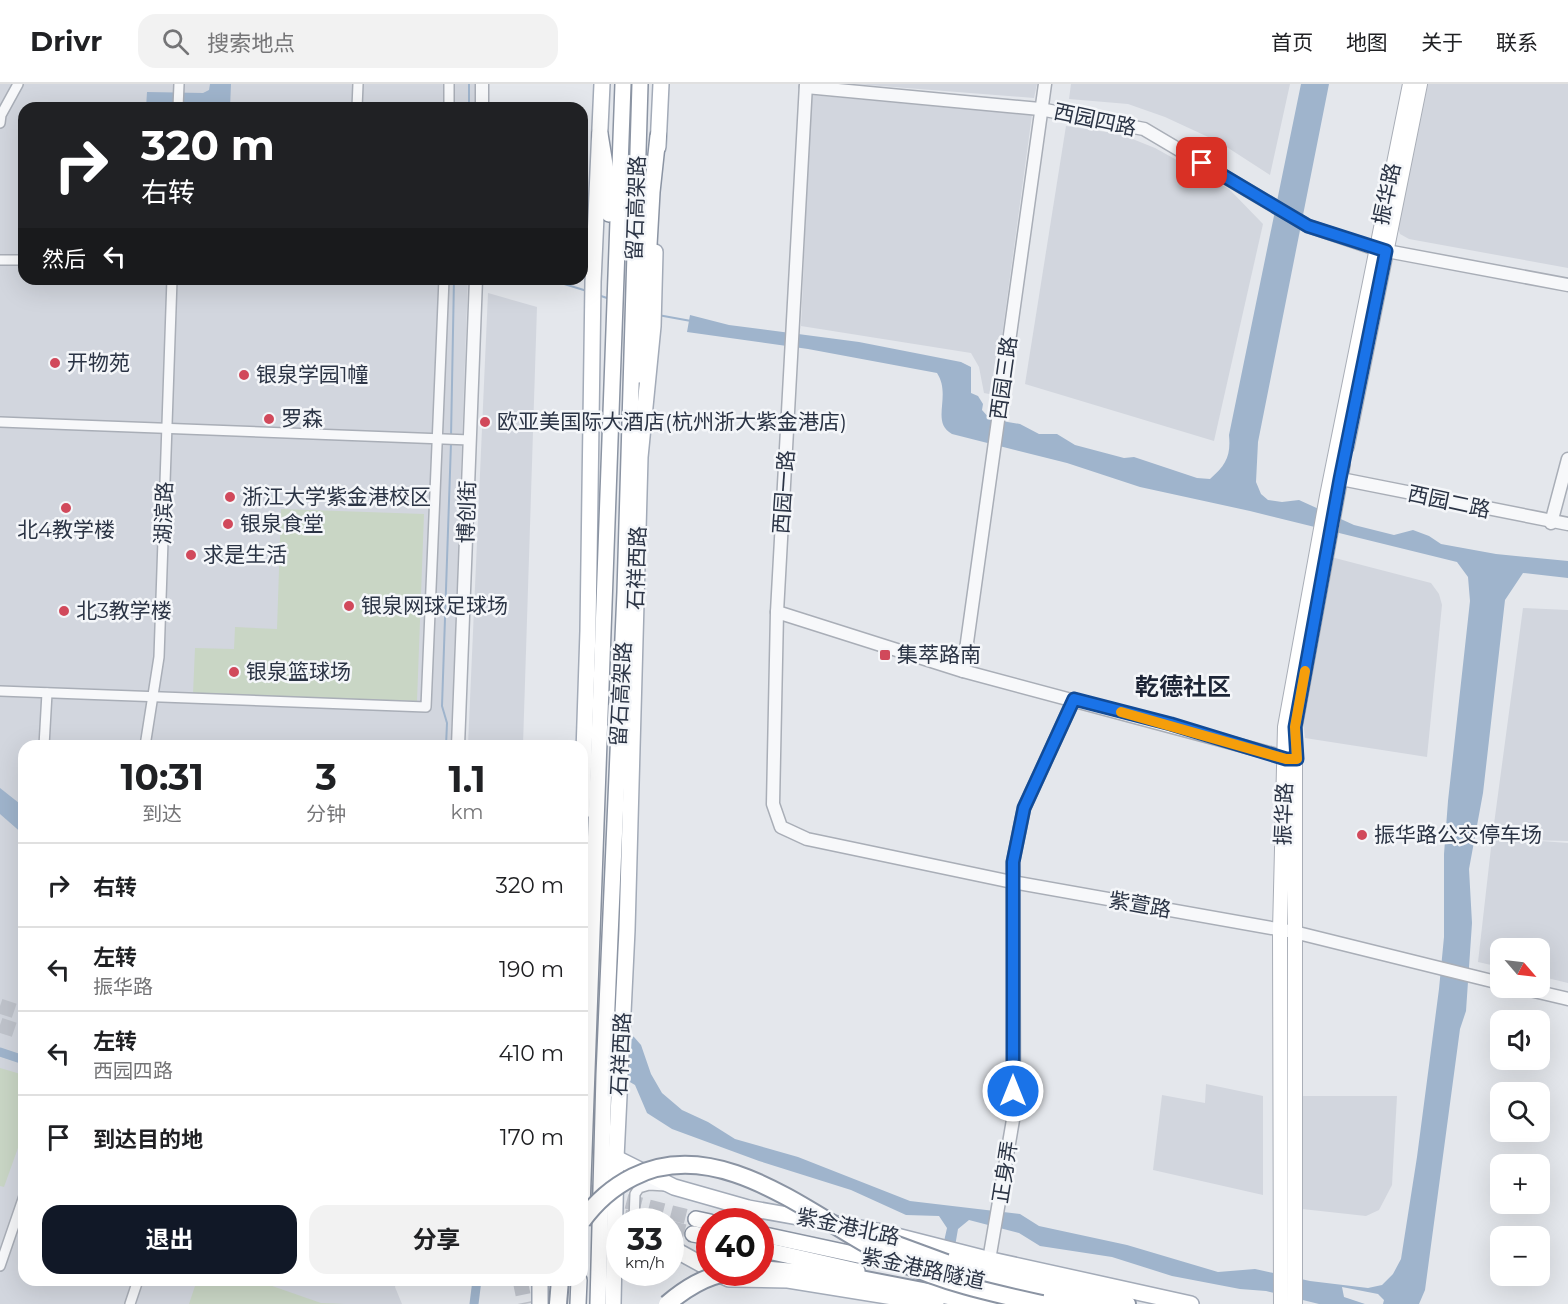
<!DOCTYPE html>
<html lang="zh">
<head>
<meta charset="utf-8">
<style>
	body { margin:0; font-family:Montserrat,"Noto Sans SC",sans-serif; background:#f2f2f2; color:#202124; height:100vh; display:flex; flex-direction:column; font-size:22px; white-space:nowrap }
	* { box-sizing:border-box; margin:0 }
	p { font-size:20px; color:#757577 }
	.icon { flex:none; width:33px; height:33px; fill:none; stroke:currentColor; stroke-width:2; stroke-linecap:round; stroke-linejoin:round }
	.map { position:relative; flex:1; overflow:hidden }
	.details { position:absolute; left:18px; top:656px; width:570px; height:546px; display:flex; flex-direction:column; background:#fff; border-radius:18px; box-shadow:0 6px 24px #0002 }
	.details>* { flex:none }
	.guide { position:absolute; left:18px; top:18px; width:570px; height:183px; border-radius:18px; box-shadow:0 6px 24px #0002; background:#202124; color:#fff; overflow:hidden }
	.needle { width:39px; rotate:118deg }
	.controls { position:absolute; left:1490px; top:854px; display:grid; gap:12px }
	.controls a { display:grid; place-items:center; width:60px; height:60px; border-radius:12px; background:#fff; box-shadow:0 6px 24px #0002; font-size:30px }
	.speed { position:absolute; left:606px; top:1124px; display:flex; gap:12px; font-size:30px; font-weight:700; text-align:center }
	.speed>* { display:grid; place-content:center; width:78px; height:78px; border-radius:50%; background:#fff; box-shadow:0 6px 24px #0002; line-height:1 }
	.speed small { font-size:15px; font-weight:400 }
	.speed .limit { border:9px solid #d22; background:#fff; color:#111 }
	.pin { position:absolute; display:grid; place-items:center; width:51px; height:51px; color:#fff; margin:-26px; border-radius:12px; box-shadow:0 3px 9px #0006 }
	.me { position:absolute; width:66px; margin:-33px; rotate:0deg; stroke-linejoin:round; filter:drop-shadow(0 0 4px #0008) }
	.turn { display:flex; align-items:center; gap:21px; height:126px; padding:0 24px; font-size:27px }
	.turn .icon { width:78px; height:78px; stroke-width:2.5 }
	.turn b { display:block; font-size:42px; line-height:51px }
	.then { display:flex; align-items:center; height:57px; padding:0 24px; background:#0003; gap:12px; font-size:22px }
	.eta { display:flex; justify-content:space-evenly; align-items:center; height:102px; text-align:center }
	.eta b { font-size:36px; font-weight:700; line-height:42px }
	.button { display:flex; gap:12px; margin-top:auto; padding:12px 24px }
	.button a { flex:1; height:69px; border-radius:18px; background:#111827; color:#fff; font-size:24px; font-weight:700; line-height:69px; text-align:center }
	.button a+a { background:#f2f2f2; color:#202124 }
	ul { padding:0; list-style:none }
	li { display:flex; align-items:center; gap:18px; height:84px; padding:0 24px; border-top:2px solid #e0e0e0 }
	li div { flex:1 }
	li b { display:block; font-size:22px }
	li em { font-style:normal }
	header { display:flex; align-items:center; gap:36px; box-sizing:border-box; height:84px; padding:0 30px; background:#fff; border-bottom:2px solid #e0e0e0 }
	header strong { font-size:28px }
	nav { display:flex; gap:33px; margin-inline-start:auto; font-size:21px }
	.search { width:420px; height:54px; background:#f2f2f2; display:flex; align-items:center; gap:15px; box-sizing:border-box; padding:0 21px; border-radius:18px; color:#757577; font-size:22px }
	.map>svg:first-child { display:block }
</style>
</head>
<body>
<header>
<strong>Drivr</strong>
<div class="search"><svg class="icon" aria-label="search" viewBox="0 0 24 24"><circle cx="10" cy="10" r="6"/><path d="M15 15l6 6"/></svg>搜索地点</div>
<nav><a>首页</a><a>地图</a><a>关于</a><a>联系</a></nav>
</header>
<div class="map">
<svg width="1568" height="1220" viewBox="0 0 1568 1220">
	<rect width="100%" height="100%" fill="#e4e7ec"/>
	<!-- built -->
	<g fill="#d2d6de">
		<path d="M 0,0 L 476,0 L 475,24 L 24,24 L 24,195 L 468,195 L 451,661 L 24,662 L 24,1196 L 397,1196 L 395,1203 L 402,1220 L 0,1220 Z"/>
		<path d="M 855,0 L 1037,0 L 1034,14 Z"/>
		<path d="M 1071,0 L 1290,0 L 1270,91 L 1219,58 L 1165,33 L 1128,20 L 1069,15 Z"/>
		<path d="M 1425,0 L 1568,0 L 1568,184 L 1409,155 L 1400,150 L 1396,138 Z"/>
		<path d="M 811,11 L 1032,31 L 994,311 L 984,309 L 979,283 L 971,269 L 801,242 Z"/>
		<path d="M 1066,42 L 1120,50 L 1155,64 L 1229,105 L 1263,140 L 1214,357 L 1025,300 Z"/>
		<path d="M 488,209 L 537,223 L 523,661 L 468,661 Z"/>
		<path d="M 1331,473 L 1431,499 L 1439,510 L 1442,521 L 1427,673 L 1305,654 L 1302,628 Z"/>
		<path d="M 1523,524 L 1568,526 L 1568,757 L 1527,756 L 1568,759 L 1568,899 L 1539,892 L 1539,864 L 1500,864 L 1500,883 L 1478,878 L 1492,755 Z"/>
		<path d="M 1206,1000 L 1263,1012 L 1263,1111 L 1153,1086 L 1162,1011 L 1205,1019 Z"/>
		<path d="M 1295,1012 L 1397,1012 L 1392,1101 L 1379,1126 L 1366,1132 L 1293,1124 Z"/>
	</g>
	<!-- green -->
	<g fill="#c9d6c5">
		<path d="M 281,425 L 424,430 L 417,617 L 193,610 L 195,564 L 234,565 L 235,543 L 277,545 Z"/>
		<path d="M 0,984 L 24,991 L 24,1047 L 4,1103 L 0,1102 Z"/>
		<path d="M 197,1196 L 255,1196 L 321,1219 L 345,1220 L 189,1220 Z"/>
	</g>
	<!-- water -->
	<g fill="#9fb4cc">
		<path d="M 210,0 L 231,0 L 230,24 L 146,24 L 147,8 L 203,9 L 209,6 Z"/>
		<path d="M 1301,0 L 1329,0 L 1258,358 L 1256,398 L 1261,410 L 1268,416 L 1282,418 L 1299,416 L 1354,441 L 1394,451 L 1413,446 L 1429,452 L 1441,460 L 1496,470 L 1568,477 L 1568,494 L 1523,489 L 1505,516 L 1483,709 L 1469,785 L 1472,839 L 1466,927 L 1460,945 L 1425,1206 L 1419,1220 L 1383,1220 L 1384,1216 L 1378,1210 L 1342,1203 L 1344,1213 L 1365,1220 L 1319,1220 L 1266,1207 L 1240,1205 L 1172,1192 L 1112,1173 L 1040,1162 L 1019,1149 L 969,1136 L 958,1145 L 945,1220 L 930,1220 L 947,1144 L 939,1132 L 906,1131 L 851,1106 L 759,1077 L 672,1045 L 647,1029 L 635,1001 L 582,970 L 582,926 L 634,953 L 641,961 L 651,990 L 662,1009 L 682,1026 L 708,1038 L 735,1055 L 798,1073 L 910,1117 L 1020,1130 L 1039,1142 L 1127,1161 L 1218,1188 L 1255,1185 L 1310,1197 L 1368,1204 L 1382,1201 L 1393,1190 L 1401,1175 L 1417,1073 L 1439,905 L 1444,853 L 1444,770 L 1448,717 L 1470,517 L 1468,493 L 1457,478 L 1250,427 L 1140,403 L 1067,379 L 952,350 C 930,338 952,312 937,289 L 808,265 L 687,248 L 690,231 L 729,241 L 859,258 L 961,278 L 971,283 L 971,309 L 978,312 L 983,320 L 982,326 L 990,335 L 1020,340 L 1039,350 L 1057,350 L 1075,361 L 1124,374 L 1134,373 L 1197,394 L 1210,395 C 1226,381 1231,372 1229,351 Z"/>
		<path d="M 0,704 L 24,723 L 24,751 L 0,730 Z"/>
	</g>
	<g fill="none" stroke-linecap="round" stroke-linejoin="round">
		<!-- stream -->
		<g stroke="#9fb4cc" stroke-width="2">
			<path d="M 469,24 L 469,0"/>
			<path d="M 548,195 L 587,207"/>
			<path d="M 598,211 L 610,215"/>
			<path d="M 658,231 L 691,237"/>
			<path d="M 451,353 L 454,195"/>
			<path d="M 446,662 L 447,639 L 442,622 L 451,359"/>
		</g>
		<!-- canal -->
		<g stroke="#9fb4cc" stroke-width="9">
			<path d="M 0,968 L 24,976"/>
			<path d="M 474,1220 L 477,1196"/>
		</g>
		<!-- trunk-tunnel -->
		<g stroke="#bfc3cb" stroke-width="15" stroke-dasharray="15 8" stroke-linecap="butt">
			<path d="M 0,922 L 24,930"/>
			<path d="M 0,941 L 24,949"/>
			<path d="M 582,1106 L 696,1135"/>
			<path d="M 602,1128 L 641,1137"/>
			<path d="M 670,1144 L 693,1150"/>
			<path d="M 520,1196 L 525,1220"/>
		</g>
		<defs>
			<g id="minor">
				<path d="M 178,24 L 179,0"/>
				<path d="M 357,24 L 358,0"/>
				<path d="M 449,24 L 449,0"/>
				<path d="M 0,39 L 1,31 L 18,0"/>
				<path d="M 0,176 L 24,176"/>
				<path d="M 0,338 L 470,356"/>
				<path d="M 0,607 L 426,623 L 444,195"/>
				<path d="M 44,662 L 47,609"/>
				<path d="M 145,662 L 159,573 L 172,195"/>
				<path d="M 634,1137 L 635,1110 L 639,1104 L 649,1101 L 666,1102"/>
				<path d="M 0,1182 L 24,1112"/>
				<path d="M 130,1220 L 138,1196"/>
			</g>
			<g id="tertiary">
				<path d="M 806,0 L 777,528 L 773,720 L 781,743 L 807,755 L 1012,798 L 1294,848 L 1500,899"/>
				<path d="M 806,3 L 1040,25 L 1144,45 L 1308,142 L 1376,165 L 1568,201"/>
				<path d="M 482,24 L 482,0"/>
				<path d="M 1331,393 L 1568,440"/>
				<path d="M 1551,439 L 1568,375"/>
				<path d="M 777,528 L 963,587 L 1292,675"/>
				<path d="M 963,587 L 1045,0"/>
				<path d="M 458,662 L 476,195"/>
				<path d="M 1517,903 L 1568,915"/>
				<path d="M 989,1176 L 1014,1030 L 1013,778 L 1024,724 L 1074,615"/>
			</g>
			<g id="secondary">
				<path d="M 1347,363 L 1420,0"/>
				<path d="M 1281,1220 L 1280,847 L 1285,643 L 1327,412 L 1410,0"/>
				<path d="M 1295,1220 L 1295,643 L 1343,381"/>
			</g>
			<g id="primary">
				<path d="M 658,63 L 661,0"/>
				<path d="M 582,729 L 588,547 L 593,198 L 602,0"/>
				<path d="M 616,1074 L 674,1103 L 748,1124 L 877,1147 L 987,1175 L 1191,1220"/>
				<path d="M 670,1163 L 710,1185"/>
				<path d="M 714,1188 L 729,1195 L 788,1196 L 936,1220"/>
				<path d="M 540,1220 L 540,1196"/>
				<path d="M 613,1220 L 616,1074 L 627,846 L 640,373 L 653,242 L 655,168"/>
			</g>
			<g id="trunk">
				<path d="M 600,50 L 610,111 L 609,130"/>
				<path d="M 639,291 L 643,267 L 652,108 L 658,52"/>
				<path d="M 582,1123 L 623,0"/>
				<path d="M 696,1135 L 710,1138"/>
				<path d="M 693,1150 L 710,1153"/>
				<path d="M 760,1150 L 895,1179"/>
				<path d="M 760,1165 L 857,1187"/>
				<path d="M 960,1193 L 1086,1220"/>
				<path d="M 578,1220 L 579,1196"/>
				<path d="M 598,1220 L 604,991 L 625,508 L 640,0"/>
			</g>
			<g id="motorway">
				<path d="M 946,1179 L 1127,1220"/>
				<path d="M 760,1185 L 845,1192 L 990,1220"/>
				<path d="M 558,1220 L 560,1196"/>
			</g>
		</defs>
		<!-- minor casing -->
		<use href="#minor" stroke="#a9aeb7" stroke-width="12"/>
		<!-- tertiary casing -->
		<use href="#tertiary" stroke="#a9aeb7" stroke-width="15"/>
		<!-- secondary casing -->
		<use href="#secondary" stroke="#a9aeb7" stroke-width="16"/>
		<!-- primary casing -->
		<use href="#primary" stroke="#a3abb8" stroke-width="18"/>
		<!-- trunk casing -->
		<use href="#trunk" stroke="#8b94a3" stroke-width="18"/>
		<!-- motorway casing -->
		<use href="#motorway" stroke="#8b94a3" stroke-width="20"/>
		<!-- minor -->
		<use href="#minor" stroke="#f7f8fa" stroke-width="9"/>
		<!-- tertiary -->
		<use href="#tertiary" stroke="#f7f8fa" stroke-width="12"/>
		<!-- secondary -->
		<use href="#secondary" stroke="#fff" stroke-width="14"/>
		<!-- primary -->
		<use href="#primary" stroke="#fff" stroke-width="15"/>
		<!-- trunk -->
		<use href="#trunk" stroke="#fff" stroke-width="15"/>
		<!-- motorway -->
		<use href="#motorway" stroke="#fff" stroke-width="16"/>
		<defs>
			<g id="motorway-bridge">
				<path d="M 582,1137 C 595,1119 613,1103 633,1093 C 722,1048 817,1138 894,1175 C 941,1198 992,1209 1042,1220"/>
				<path d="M 870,1151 L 946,1179"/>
				<path d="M 667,1220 C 686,1204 704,1193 729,1188"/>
			</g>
		</defs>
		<!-- motorway-bridge casing -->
		<use href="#motorway-bridge" stroke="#8b94a3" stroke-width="20" stroke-linecap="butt"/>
		<!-- motorway-bridge -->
		<use href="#motorway-bridge" stroke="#fff" stroke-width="16"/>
	</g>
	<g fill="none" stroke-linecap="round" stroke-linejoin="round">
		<defs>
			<path id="route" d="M 1013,1007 L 1013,778 L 1024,724 L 1074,615 L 1171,640 L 1286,675 L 1297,675 L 1295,643 L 1340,395 L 1386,167 L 1308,142 L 1202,79"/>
		</defs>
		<!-- route casing -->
		<use href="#route" stroke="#114b97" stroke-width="15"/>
		<!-- route -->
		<use href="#route" stroke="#1a73e8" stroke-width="10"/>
		<!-- slow -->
		<path stroke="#f59e0b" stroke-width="10" d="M 1121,628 L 1286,675 L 1297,675 L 1295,643 L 1305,587"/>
	</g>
	<!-- markers -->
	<g fill="#d1495b" stroke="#f4f6f9" stroke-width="2">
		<circle cx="55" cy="279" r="6"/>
		<circle cx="244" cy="291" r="6"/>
		<circle cx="269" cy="335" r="6"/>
		<circle cx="485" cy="338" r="6"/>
		<circle cx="230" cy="413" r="6"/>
		<circle cx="66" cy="424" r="6"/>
		<circle cx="228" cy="440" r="6"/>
		<circle cx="191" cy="471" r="6"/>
		<circle cx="349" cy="522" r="6"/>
		<circle cx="64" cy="527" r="6"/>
		<rect x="879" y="565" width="12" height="12" rx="3"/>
		<circle cx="234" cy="588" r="6"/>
		<circle cx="1362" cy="751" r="6"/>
	</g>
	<g text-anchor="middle" stroke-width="5" stroke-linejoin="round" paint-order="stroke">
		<!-- street labels -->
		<g font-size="21" fill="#2b3445" stroke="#f4f6f9">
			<text transform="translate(1095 36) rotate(12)" y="7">西园四路</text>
			<text transform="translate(1387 110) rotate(-78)" y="7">振华路</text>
			<text transform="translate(636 124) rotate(-88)" y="7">留石高架路</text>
			<text transform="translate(1004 294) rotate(-82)" y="7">西园三路</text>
			<text transform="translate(784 408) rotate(-86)" y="7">西园一路</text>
			<text transform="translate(1449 418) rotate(12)" y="7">西园二路</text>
			<text transform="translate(467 428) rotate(-88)" y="7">博创街</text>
			<text transform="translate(164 429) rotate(-88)" y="7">湖滨路</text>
			<text transform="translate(637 484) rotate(-88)" y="7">石祥西路</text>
			<text transform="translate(621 610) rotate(-87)" y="7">留石高架路</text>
			<text transform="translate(1284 730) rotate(-88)" y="7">振华路</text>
			<text transform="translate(1140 821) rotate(10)" y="7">紫萱路</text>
			<text transform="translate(621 970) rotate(-87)" y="7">石祥西路</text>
			<text transform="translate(1005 1088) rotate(-81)" y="7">正身弄</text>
			<text transform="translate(848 1143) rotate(12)" y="7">紫金港北路</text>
			<text transform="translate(923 1185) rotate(12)" y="7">紫金港路隧道</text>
		</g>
		<!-- poi labels -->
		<g font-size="21" fill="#2b3445" stroke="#f4f6f9" text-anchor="start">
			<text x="67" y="286">开物苑</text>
			<text x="256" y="298">银泉学园1幢</text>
			<text x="281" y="342">罗森</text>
			<text x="497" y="345">欧亚美国际大酒店(杭州浙大紫金港店)</text>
			<text x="242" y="420">浙江大学紫金港校区</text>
			<text x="240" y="447">银泉食堂</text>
			<text x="66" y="453" text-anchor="middle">北4教学楼</text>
			<text x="203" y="478">求是生活</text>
			<text x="361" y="529">银泉网球足球场</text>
			<text x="76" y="534">北3教学楼</text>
			<text x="897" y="578">集萃路南</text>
			<text x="246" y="595">银泉篮球场</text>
			<text x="1374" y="758">振华路公交停车场</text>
		</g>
		<!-- quarter labels -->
		<g font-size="24" font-weight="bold" fill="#1d2536" stroke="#f4f6f9">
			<text x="1183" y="611">乾德社区</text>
		</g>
	</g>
</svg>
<div class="controls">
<a><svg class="needle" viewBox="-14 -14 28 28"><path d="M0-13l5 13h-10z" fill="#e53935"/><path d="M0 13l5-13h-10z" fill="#757577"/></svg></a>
<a><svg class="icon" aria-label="sound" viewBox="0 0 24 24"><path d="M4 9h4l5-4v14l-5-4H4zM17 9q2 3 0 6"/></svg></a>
<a><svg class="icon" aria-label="search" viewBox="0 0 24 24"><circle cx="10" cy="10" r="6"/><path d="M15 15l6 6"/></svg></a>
<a>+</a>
<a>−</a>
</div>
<div class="speed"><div>33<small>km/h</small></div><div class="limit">40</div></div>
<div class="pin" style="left:1202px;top:79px;background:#d93025"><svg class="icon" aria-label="arrive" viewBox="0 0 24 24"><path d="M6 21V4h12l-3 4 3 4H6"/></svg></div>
<svg class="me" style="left:1013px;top:1007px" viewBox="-20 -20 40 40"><circle r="17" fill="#1a73e8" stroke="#fff" stroke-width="3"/><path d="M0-11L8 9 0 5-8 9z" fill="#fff"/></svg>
<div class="guide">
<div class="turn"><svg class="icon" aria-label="right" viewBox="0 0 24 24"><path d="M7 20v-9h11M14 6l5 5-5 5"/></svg><div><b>320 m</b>右转</div></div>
<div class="then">然后<svg class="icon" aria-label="left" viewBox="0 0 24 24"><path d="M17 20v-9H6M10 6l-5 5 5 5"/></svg></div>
</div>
<section class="details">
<div class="eta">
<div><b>10:31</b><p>到达</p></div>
<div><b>3</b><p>分钟</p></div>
<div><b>1.1</b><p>km</p></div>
</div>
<ul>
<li><svg class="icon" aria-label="right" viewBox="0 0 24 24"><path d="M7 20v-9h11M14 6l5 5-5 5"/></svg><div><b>右转</b></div><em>320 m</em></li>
<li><svg class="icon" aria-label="left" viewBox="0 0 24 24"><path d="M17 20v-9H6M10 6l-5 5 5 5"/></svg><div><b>左转</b><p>振华路</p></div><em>190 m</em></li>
<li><svg class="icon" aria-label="left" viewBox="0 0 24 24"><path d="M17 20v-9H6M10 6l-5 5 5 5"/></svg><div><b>左转</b><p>西园四路</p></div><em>410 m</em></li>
<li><svg class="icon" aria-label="arrive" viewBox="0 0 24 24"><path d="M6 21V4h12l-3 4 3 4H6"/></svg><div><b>到达目的地</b></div><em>170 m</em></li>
</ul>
<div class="button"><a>退出</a><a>分享</a></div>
</section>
</div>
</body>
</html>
